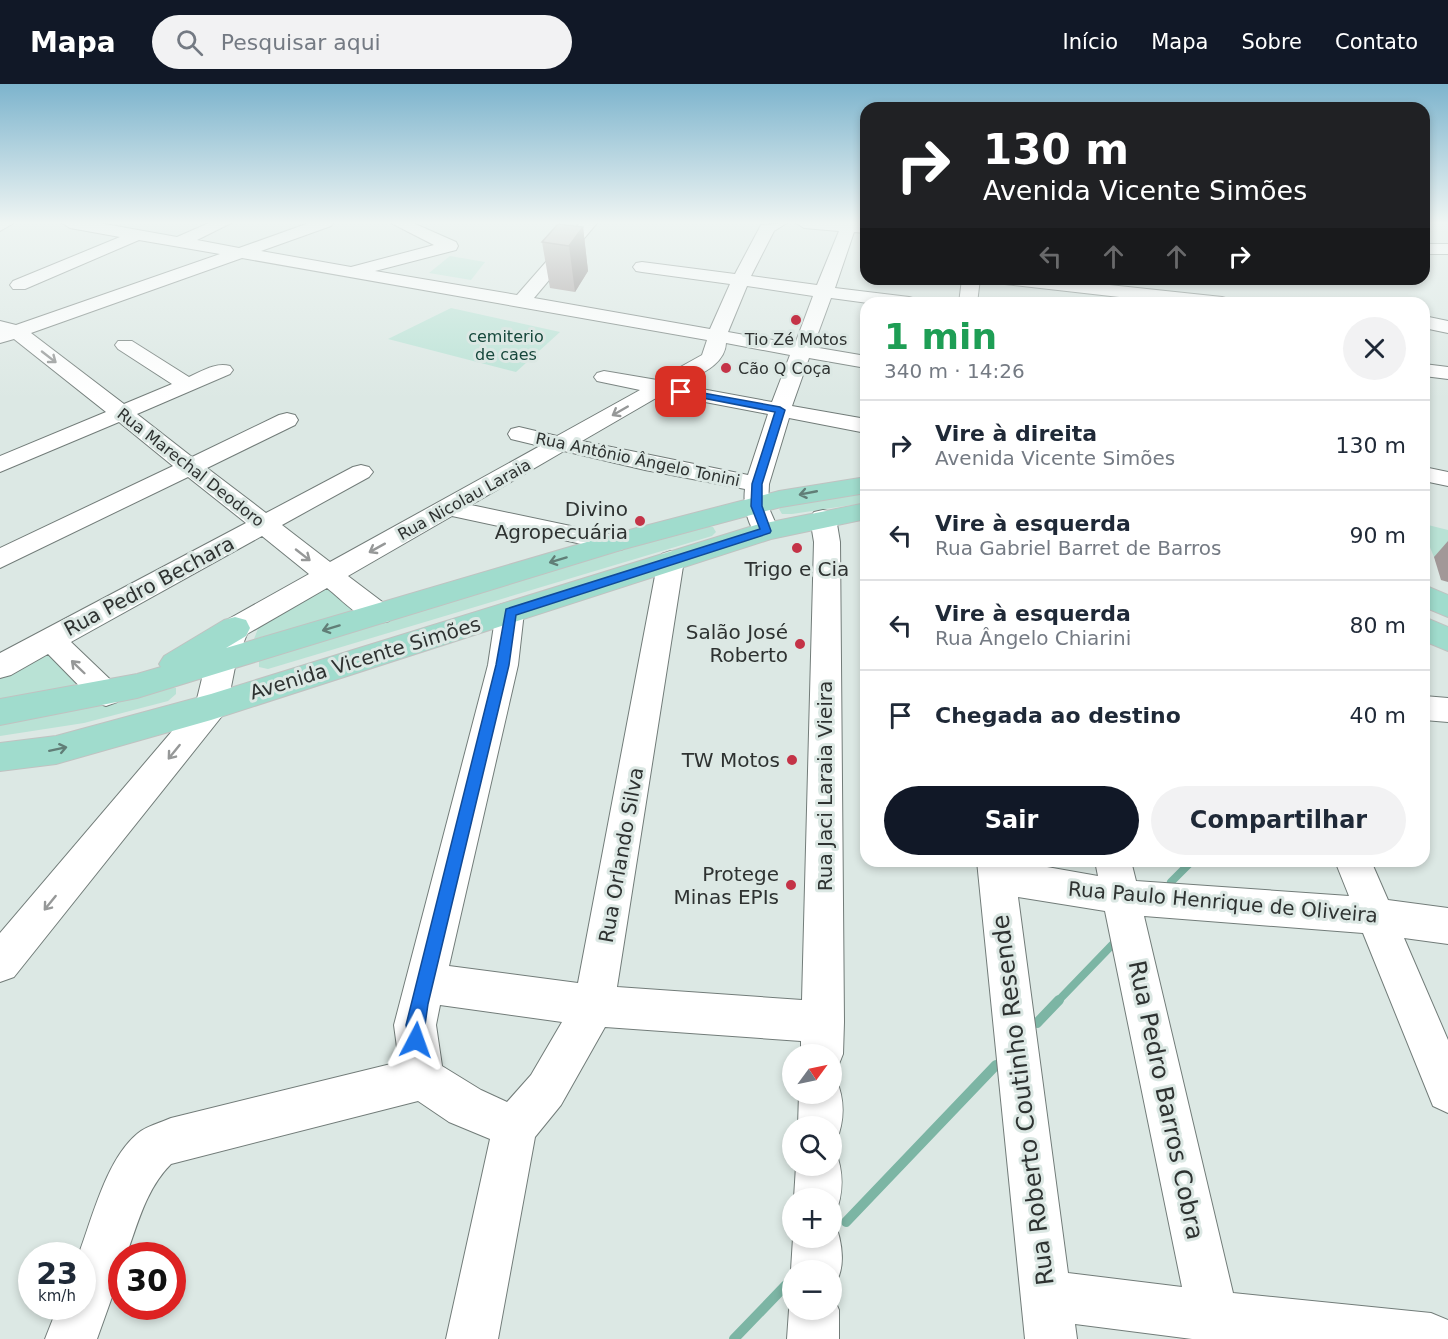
<!DOCTYPE html>
<html lang="pt">
<head>
<meta charset="utf-8">
<style>
	body { margin:0; font-family:"DejaVu Sans",sans-serif; background:#f2f2f3; color:#1f2937; height:100vh; display:flex; flex-direction:column; font-size:22px; white-space:nowrap }
	* { box-sizing:border-box; margin:0 }
	p { font-size:20px; color:#747a83 }
	.icon { flex:none; width:33px; height:33px; fill:none; stroke:currentColor; stroke-width:2; stroke-linecap:round; stroke-linejoin:round }
	.map { position:relative; flex:1; overflow:hidden }
	.panel { position:absolute; left:860px; top:213px; width:570px; height:570px; display:flex; flex-direction:column; background:#fff; border-radius:18px; box-shadow:0 3px 9px #0003 }
	.panel>* { flex:none }
	.guide { position:absolute; left:860px; top:18px; width:570px; height:183px; border-radius:18px; box-shadow:0 3px 9px #0003; background:#202124; color:#fff; overflow:hidden }
	.needle { width:39px; rotate:57deg }
	.tools { position:absolute; left:782px; top:960px; display:grid; gap:12px }
	.tools a { display:grid; place-items:center; width:60px; height:60px; border-radius:50%; background:#fff; box-shadow:0 3px 9px #0003; font-size:30px }
	.speed { position:absolute; left:18px; top:1158px; display:flex; gap:12px; font-size:30px; font-weight:700; text-align:center }
	.speed>* { display:grid; place-content:center; width:78px; height:78px; border-radius:50%; background:#fff; box-shadow:0 3px 9px #0003; line-height:1 }
	.speed small { font-size:15px; font-weight:400 }
	.speed .limit { border:9px solid #d22; background:#fff; color:#111 }
	.pin { position:absolute; display:grid; place-items:center; width:51px; height:51px; color:#fff; margin:-26px; border-radius:12px; box-shadow:0 3px 9px #0006 }
	.me { position:absolute; width:66px; margin:-33px; rotate:4deg; stroke-linejoin:round; filter:drop-shadow(0 0 4px #0008) }
	.turn { display:flex; align-items:center; gap:21px; height:126px; padding:0 24px; font-size:27px }
	.turn .icon { width:78px; height:78px; stroke-width:2.5 }
	.turn b { display:block; font-size:42px; line-height:51px }
	.lanes { display:flex; align-items:center; height:57px; padding:0 24px; background:#0003; justify-content:center; gap:30px; direction:ltr }
	.lanes .off { opacity:.35 }
	.round { display:grid; place-items:center; flex:none; width:63px; height:63px; border-radius:32px; background:#f2f2f3 }
	.headline { display:flex; align-items:center; justify-content:space-between; height:102px; padding:0 24px }
	h1 { font-size:36px; font-weight:700; line-height:45px; color:#1e9e55 }
	.cta { display:flex; gap:12px; margin-top:auto; padding:12px 24px }
	.cta a { flex:1; height:69px; border-radius:36px; background:#111827; color:#fff; font-size:24px; font-weight:700; line-height:69px; text-align:center }
	.cta a+a { background:#f2f2f3; color:#1f2937 }
	ul { padding:0; list-style:none }
	li { display:flex; align-items:center; gap:18px; height:90px; padding:0 24px; border-top:2px solid #e0e1e3 }
	li div { flex:1 }
	li b { display:block; font-size:22px }
	li em { font-style:normal }
	header { display:flex; align-items:center; gap:36px; box-sizing:border-box; height:84px; padding:0 30px; background:#111827; color:#fff }
	header strong { font-size:28px }
	nav { display:flex; gap:33px; margin-inline-start:auto; font-size:21px }
	.search { width:420px; height:54px; background:#f2f2f3; display:flex; align-items:center; gap:15px; box-sizing:border-box; padding:0 21px; border-radius:33px; color:#747a83; font-size:22px }
	.map>svg:first-child { display:block }
</style>
</head>
<body>
<header>
<strong>Mapa</strong>
<div class="search"><svg class="icon" aria-label="search" viewBox="0 0 24 24"><circle cx="10" cy="10" r="6"/><path d="M15 15l6 6"/></svg>Pesquisar aqui</div>
<nav><a>Início</a><a>Mapa</a><a>Sobre</a><a>Contato</a></nav>
</header>
<div class="map">
<svg width="1448" height="1255" viewBox="0 0 1448 1255">
	<rect width="100%" height="100%" fill="#dce8e4"/>
	<!-- green -->
	<g fill="#b9e2d5">
		<path d="M 450,172 L 485,178 L 471,196 L 429,189 Z"/>
		<path d="M 451,224 L 560,248 L 516,288 L 388,255 Z"/>
		<path d="M 865,409 L 865,419 L 792,430 L 782,430 L 779,425 L 784,421 Z"/>
		<path d="M 1424,440 L 1448,446 L 1448,476 L 1434,473 L 1424,449 Z"/>
		<path d="M 703,442 L 713,443 L 716,448 L 712,452 L 268,585 L 259,583 L 259,575 L 267,570 Z"/>
		<path d="M 327,498 L 361,527 L 254,555 L 261,537 Z"/>
		<path d="M 42,565 L 79,595 L 69,607 L 0,615 L 0,588 Z"/>
		<path d="M 169,602 L 176,604 L 176,610 L 168,617 L 84,639 L 0,652 L 0,638 Z"/>
	</g>
	<g fill="none" stroke-linecap="round" stroke-linejoin="round">
		<!-- stream-far1 -->
		<g stroke="#7cb5a4" stroke-width="8">
			<path d="M 1171,798 L 1192,777"/>
			<path d="M 1057,918 L 1112,861"/>
		</g>
		<!-- stream -->
		<g stroke="#7cb5a4" stroke-width="10">
			<path d="M 1037,939 L 1059,916"/>
			<path d="M 846,1138 L 996,981"/>
			<path d="M 734,1255 L 786,1201"/>
		</g>
		<defs>
			<g id="minor">
				<path d="M 0,139 L 14,139 L 0,147 Z"/>
				<path d="M 62,139 L 99,139 L 177,153 L 209,139 L 231,139 L 197,156 L 239,164 L 309,139 L 333,139 L 331,142 L 261,167 L 351,183 L 434,161 L 391,139 L 413,139 L 456,158 L 458,162 L 456,166 L 375,187 L 517,211 L 580,139 L 597,139 L 534,214 L 710,245 L 730,200 L 642,188 L 636,187 L 633,183 L 636,179 L 642,178 L 735,190 L 761,141 L 787,139 L 774,147 L 751,192 L 817,201 L 839,147 L 804,144 L 796,139 L 866,139 L 866,149 L 854,148 L 835,204 L 909,213 L 916,215 L 918,219 L 868,219 L 831,214 L 813,263 L 866,272 L 866,284 L 809,274 L 792,322 L 866,335 L 866,349 L 789,334 L 769,400 L 768,422 L 779,447 L 775,453 L 766,455 L 757,453 C 747,438 743,422 745,405 L 645,386 L 564,367 L 471,421 L 623,453 L 627,459 L 623,465 L 614,467 L 452,432 L 348,492 L 389,523 L 393,530 L 389,537 C 366,544 345,518 327,504 L 247,550 L 236,578 L 227,623 L 222,632 L 14,893 L 0,898 L 0,849 L 196,619 L 206,578 L 225,537 L 309,490 L 262,452 L 71,558 L 117,602 L 121,610 L 117,618 L 106,622 L 95,618 L 48,570 L 11,591 L 0,594 L 0,569 L 246,439 L 188,393 L 0,484 L 0,464 L 173,382 L 119,338 L 0,388 L 0,372 L 106,328 L 14,255 L 0,259 L 0,237 L 16,241 L 220,170 L 139,156 L 25,205 L 13,205 L 10,201 L 13,197 L 120,153 L 70,144 ZM 242,174 L 707,256 L 702,271 L 657,296 L 604,287 L 597,289 L 594,293 L 597,297 L 640,306 L 557,352 L 519,343 L 511,345 L 508,350 L 511,355 L 540,362 L 330,478 L 282,441 L 369,393 L 373,388 L 369,383 L 361,381 L 353,383 L 266,429 L 207,384 L 295,341 L 298,336 L 295,331 L 287,329 L 279,331 L 192,373 L 137,330 L 230,290 L 233,286 L 230,282 C 216,278 202,287 189,293 L 132,257 L 118,257 L 115,261 L 118,265 L 172,300 L 124,320 L 31,249 ZM 747,202 L 813,212 L 795,260 L 728,248 ZM 726,259 L 790,271 L 772,318 L 680,301 C 697,291 725,282 726,259 ZM 663,310 L 768,330 L 748,391 L 582,357 Z"/>
				<rect x="1424" y="160" width="24" height="10"/>
				<path d="M 962,195 L 980,195 L 977,219 L 959,219 Z"/>
				<path d="M 996,195 L 1053,195 L 1222,213 L 1229,215 L 1231,219 L 1172,219 L 1005,200 L 999,199 Z"/>
				<path d="M 1424,232 L 1448,237 L 1448,249 L 1424,244 Z"/>
				<path d="M 1424,280 L 1448,283 L 1448,295 L 1424,292 Z"/>
				<path d="M 1424,383 L 1448,388 L 1448,402 L 1424,397 Z"/>
				<path d="M 823,426 L 832,428 L 836,434 L 840,458 L 844,938 L 843,970 L 837,985 L 831,987 L 831,970 L 801,970 L 801,957 L 605,943 L 561,1021 L 535,1053 L 498,1255 L 446,1255 L 490,1055 L 449,1038 L 418,1017 L 171,1080 C 146,1105 138,1139 126,1172 L 122,1172 L 122,1185 L 97,1255 L 45,1255 L 58,1222 L 82,1222 L 82,1172 L 78,1172 C 92,1135 106,1076 137,1050 C 146,1042 160,1039 171,1034 L 399,978 L 394,941 L 488,581 L 496,528 L 500,521 L 510,518 L 520,521 L 524,528 L 518,581 L 449,882 L 578,899 L 658,476 L 662,470 L 671,467 L 680,470 L 684,476 L 617,903 L 802,916 L 814,458 L 810,434 L 814,428 ZM 440,921 L 562,938 L 531,991 L 507,1018 L 481,1006 L 442,982 L 436,941 Z"/>
				<path d="M 1424,612 L 1448,614 L 1448,638 L 1424,636 Z"/>
				<path d="M 977,777 L 1013,777 L 1098,792 L 1095,777 L 1131,777 L 1136,797 L 1349,812 L 1335,777 L 1371,777 L 1388,816 L 1448,824 L 1448,860 L 1404,854 L 1448,956 L 1448,1029 L 1433,1022 L 1363,849 L 1144,832 L 1233,1209 L 1431,1229 L 1448,1236 L 1448,1255 L 1192,1255 L 1075,1240 L 1077,1255 L 1025,1255 ZM 1018,813 L 1105,827 L 1182,1203 L 1068,1189 Z"/>
				<path d="M 831,992 L 836,995 C 845,1016 845,1036 836,1058 L 831,1060 L 831,1042 L 798,1042 L 799,1010 L 831,1010 Z"/>
				<path d="M 831,1064 L 835,1066 C 844,1088 844,1108 835,1131 L 831,1132 L 831,1114 L 794,1114 L 796,1082 L 831,1082 Z"/>
				<path d="M 831,1136 L 834,1137 C 842,1156 848,1188 831,1204 L 831,1186 L 791,1186 L 793,1154 L 831,1154 Z"/>
				<path d="M 831,1208 L 839,1226 L 839,1255 L 787,1255 L 789,1226 L 792,1218 L 792,1226 L 831,1226 Z"/>
			</g>
			<g id="major">
				<path d="M 866,393 L 866,409 L 781,423 L 624,465 L 137,614 L 0,641 L 0,615 L 137,590 L 161,583 L 159,580 L 164,572 L 224,536 L 235,533 L 246,536 L 250,544 L 246,552 L 226,564 L 614,450 L 779,407 Z"/>
				<path d="M 866,419 L 866,435 L 771,455 L 211,636 L 56,680 L 0,687 L 0,659 L 56,652 L 211,610 L 756,441 Z"/>
				<path d="M 1424,501 L 1448,511 L 1448,533 L 1424,523 Z"/>
				<path d="M 1424,533 L 1448,543 L 1448,567 L 1424,557 Z"/>
			</g>
		</defs>
		<!-- minor casing -->
		<use href="#minor" stroke="#727c79" stroke-width="2"/>
		<!-- major casing -->
		<use href="#major" stroke="#c0c2c1" stroke-width="2"/>
		<!-- minor -->
		<use href="#minor" fill="#fff" fill-rule="evenodd"/>
		<!-- major -->
		<use href="#major" fill="#a0dccd" fill-rule="evenodd"/>
	</g>
	<!-- wall -->
	<g fill="#a29898">
		<path d="M 583,143 L 588,187 L 575,208 L 550,204 L 542,158 Z"/>
		<path d="M 1448,457 L 1448,498 L 1441,496 L 1434,473 Z"/>
	</g>
	<!-- shaded-wall -->
	<path fill="#847c7c" d="M 583,143 L 588,187 L 575,208 L 569,162 Z"/>
	<!-- building -->
	<path fill="#bcb1b1" stroke="#847c7c" stroke-width="1.5" d="M 558,140 L 583,143 L 569,162 L 542,158 Z"/>
	<!-- one-way arrows -->
	<defs><path id="oneway-shaft" d="M-6 0H5M1.5-3L5.5 0L1.5 3" fill="none" stroke-width="1.6" stroke-linecap="round" stroke-linejoin="round" transform="scale(1.5)"/></defs>
	<g stroke="#969898">
		<use href="#oneway-shaft" transform="translate(49 273) rotate(38)"/>
		<use href="#oneway-shaft" transform="translate(620 327) rotate(150)"/>
		<use href="#oneway-shaft" transform="translate(377 464) rotate(151)"/>
		<use href="#oneway-shaft" transform="translate(303 471) rotate(38)"/>
		<use href="#oneway-shaft" transform="translate(78 583) rotate(-136)"/>
		<use href="#oneway-shaft" transform="translate(174 668) rotate(129)"/>
		<use href="#oneway-shaft" transform="translate(50 819) rotate(129)"/>
	</g>
	<g stroke="#617e77">
		<use href="#oneway-shaft" transform="translate(808 409) rotate(169)"/>
		<use href="#oneway-shaft" transform="translate(558 476) rotate(163)"/>
		<use href="#oneway-shaft" transform="translate(331 544) rotate(163)"/>
		<use href="#oneway-shaft" transform="translate(58 665) rotate(-12)"/>
	</g>
	<!-- sky -->
	<linearGradient id="sky" x2="0" y2="1"><stop stop-color="#7db4cd"/><stop offset="0.44" stop-color="#eff5f3"/><stop offset="1" stop-color="#eff5f3" stop-opacity="0"/></linearGradient>
	<rect width="1448" height="315" fill="url(#sky)"/>
	<!-- route -->
	<path fill="#1a73e8" stroke="#114b97" stroke-width="1.5" d="M 681,305 L 780,323 L 785,326 L 762,400 L 762,422 L 771,447 L 770,449 L 516,531 L 509,581 L 428,920 L 422,962 L 416,965 L 410,962 L 406,941 L 496,581 L 506,525 L 760,445 L 751,422 L 752,400 L 775,328 L 677,309 L 676,308 Z"/>
	<!-- markers -->
	<g fill="#c43347" stroke="#dce8e4" stroke-width="2">
		<circle cx="796" cy="236" r="6"/>
		<circle cx="726" cy="284" r="6"/>
		<circle cx="640" cy="437" r="6"/>
		<circle cx="797" cy="464" r="6"/>
		<circle cx="800" cy="560" r="6"/>
		<circle cx="792" cy="676" r="6"/>
		<circle cx="791" cy="801" r="6"/>
	</g>
	<g text-anchor="middle" stroke-width="6" stroke-linejoin="round" paint-order="stroke">
		<!-- far-park labels -->
		<g font-size="16" fill="#16473b" stroke="#dce8e4">
			<text x="506" y="258">cemiterio<tspan x="506" dy="18">de caes</tspan></text>
		</g>
		<!-- far-poi labels -->
		<g font-size="16" fill="#2e3231" stroke="#dce8e4">
			<text x="796" y="261">Tio Zé Motos</text>
			<text x="738" y="290" text-anchor="start">Cão Q Coça</text>
		</g>
		<!-- far-street labels -->
		<g font-size="16" fill="#2e3231" stroke="#dce8e4">
			<text transform="translate(638 375) rotate(12)" y="6">Rua Antônio Ângelo Tonini</text>
			<text transform="translate(191 383) rotate(38)" y="6">Rua Marechal Deodoro</text>
			<text transform="translate(464 415) rotate(-29)" y="6">Rua Nicolau Laraia</text>
		</g>
		<!-- poi labels -->
		<g font-size="20" fill="#2e3231" stroke="#dce8e4" text-anchor="end">
			<text x="628" y="432">Divino<tspan x="628" dy="23">Agropecuária</tspan></text>
			<text x="797" y="492" text-anchor="middle">Trigo e Cia</text>
			<text x="788" y="555">Salão José<tspan x="788" dy="23">Roberto</tspan></text>
			<text x="780" y="683">TW Motos</text>
			<text x="779" y="797">Protege<tspan x="779" dy="23">Minas EPIs</tspan></text>
		</g>
		<!-- street labels -->
		<g font-size="20" fill="#2e3231" stroke="#dce8e4">
			<text transform="translate(149 502) rotate(-28)" y="7">Rua Pedro Bechara</text>
			<text transform="translate(365 574) rotate(-17)" y="7">Avenida Vicente Simões</text>
			<text transform="translate(825 702) rotate(-90)" y="7">Rua Jaci Laraia Vieira</text>
			<text transform="translate(621 771) rotate(-80)" y="7">Rua Orlando Silva</text>
			<text transform="translate(1223 818) rotate(5)" y="7">Rua Paulo Henrique de Oliveira</text>
		</g>
		<!-- near-street labels -->
		<g font-size="24" fill="#2e3231" stroke="#dce8e4">
			<text transform="translate(1023 1016) rotate(-97)" y="8">Rua Roberto Coutinho Resende</text>
			<text transform="translate(1166 1016) rotate(78)" y="8">Rua Pedro Barros Cobra</text>
		</g>
	</g>
</svg>
<div class="tools">
<a><svg class="needle" viewBox="-14 -14 28 28"><path d="M0-13l5 13h-10z" fill="#e53935"/><path d="M0 13l5-13h-10z" fill="#747a83"/></svg></a>
<a><svg class="icon" aria-label="search" viewBox="0 0 24 24"><circle cx="10" cy="10" r="6"/><path d="M15 15l6 6"/></svg></a>
<a>+</a>
<a>−</a>
</div>
<div class="speed"><div>23<small>km/h</small></div><div class="limit">30</div></div>
<div class="pin" style="left:681px;top:308px;background:#d93025"><svg class="icon" aria-label="arrive" viewBox="0 0 24 24"><path d="M6 21V4h12l-3 4 3 4H6"/></svg></div>
<svg class="me" style="left:416px;top:956px" viewBox="-20 -20 40 40"><path d="M0-17L14 15 0 8-14 15z" fill="#1a73e8" stroke="#fff" stroke-width="4"/></svg>
<div class="guide">
<div class="turn"><svg class="icon" aria-label="right" viewBox="0 0 24 24"><path d="M7 20v-9h11M14 6l5 5-5 5"/></svg><div><b>130 m</b>Avenida Vicente Simões</div></div>
<div class="lanes"><svg class="icon off" aria-label="left" viewBox="0 0 24 24"><path d="M17 20v-9H6M10 6l-5 5 5 5"/></svg><svg class="icon off" aria-label="ahead" viewBox="0 0 24 24"><path d="M12 20V5M6 11l6-6 6 6"/></svg><svg class="icon off" aria-label="ahead" viewBox="0 0 24 24"><path d="M12 20V5M6 11l6-6 6 6"/></svg><svg class="icon" aria-label="right" viewBox="0 0 24 24"><path d="M7 20v-9h11M14 6l5 5-5 5"/></svg></div>
</div>
<section class="panel">
<div class="headline"><div><h1>1 min</h1><p>340 m · 14:26</p></div><a class="round"><svg class="icon" aria-label="close" viewBox="0 0 24 24"><path d="M6 6l12 12M18 6L6 18"/></svg></a></div>
<ul>
<li><svg class="icon" aria-label="right" viewBox="0 0 24 24"><path d="M7 20v-9h11M14 6l5 5-5 5"/></svg><div><b>Vire à direita</b><p>Avenida Vicente Simões</p></div><em>130 m</em></li>
<li><svg class="icon" aria-label="left" viewBox="0 0 24 24"><path d="M17 20v-9H6M10 6l-5 5 5 5"/></svg><div><b>Vire à esquerda</b><p>Rua Gabriel Barret de Barros</p></div><em>90 m</em></li>
<li><svg class="icon" aria-label="left" viewBox="0 0 24 24"><path d="M17 20v-9H6M10 6l-5 5 5 5"/></svg><div><b>Vire à esquerda</b><p>Rua Ângelo Chiarini</p></div><em>80 m</em></li>
<li><svg class="icon" aria-label="arrive" viewBox="0 0 24 24"><path d="M6 21V4h12l-3 4 3 4H6"/></svg><div><b>Chegada ao destino</b></div><em>40 m</em></li>
</ul>
<div class="cta"><a>Sair</a><a>Compartilhar</a></div>
</section>
</div>
</body>
</html>
